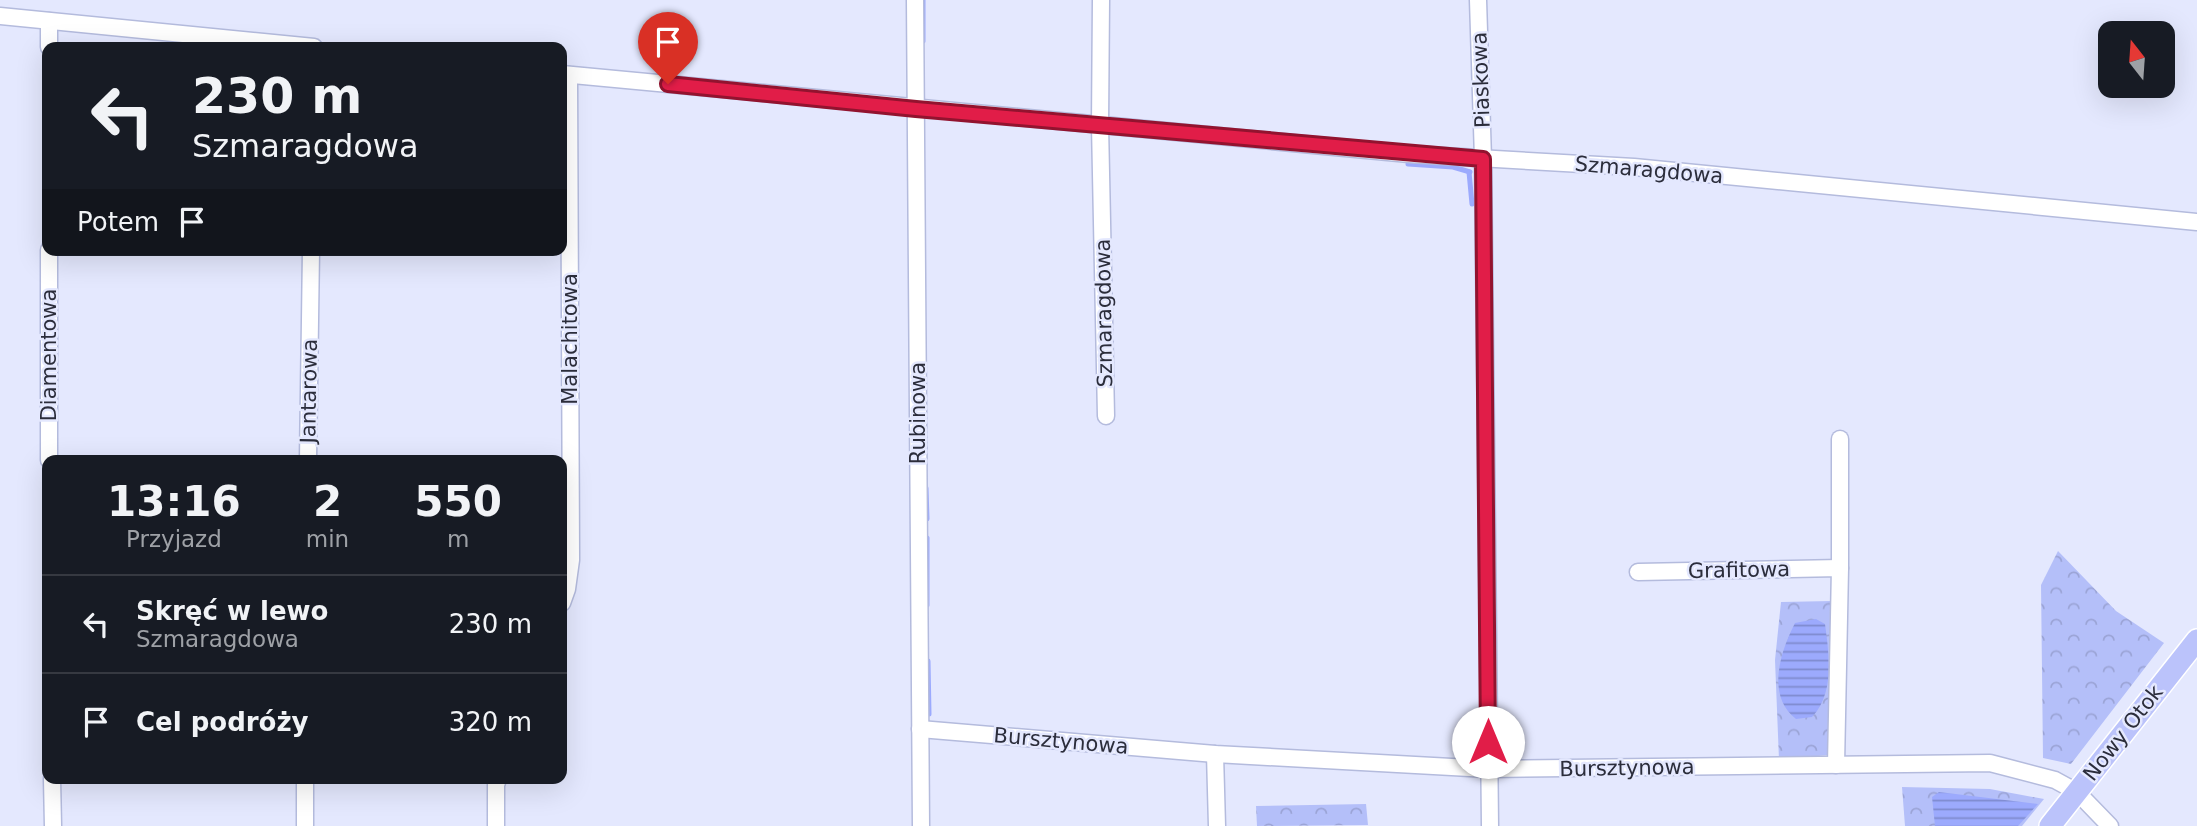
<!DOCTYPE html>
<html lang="pl">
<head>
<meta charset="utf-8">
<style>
	body { margin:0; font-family:"DejaVu Sans",sans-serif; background:#20242c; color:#f1f3f6; height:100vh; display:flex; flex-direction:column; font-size:26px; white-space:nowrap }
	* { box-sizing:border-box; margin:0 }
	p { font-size:23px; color:#9ea1a6 }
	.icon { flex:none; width:38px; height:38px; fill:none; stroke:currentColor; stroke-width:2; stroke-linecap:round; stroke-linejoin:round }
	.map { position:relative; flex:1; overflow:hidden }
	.drawer { position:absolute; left:42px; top:455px; width:525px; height:329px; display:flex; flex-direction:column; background:#171b24; border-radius:14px; box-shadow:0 7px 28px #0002 }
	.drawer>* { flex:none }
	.hud { position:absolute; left:42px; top:42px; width:525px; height:214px; border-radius:14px; box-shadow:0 7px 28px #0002; background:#171b24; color:#f1f3f6; overflow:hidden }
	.needle { width:46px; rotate:343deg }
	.fabs { position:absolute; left:2098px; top:21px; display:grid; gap:14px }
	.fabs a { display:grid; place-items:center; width:77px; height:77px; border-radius:14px; background:#171b24; box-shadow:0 7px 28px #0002; font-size:35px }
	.pin { position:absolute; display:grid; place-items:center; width:60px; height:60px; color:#fff; margin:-72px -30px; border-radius:50% 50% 50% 0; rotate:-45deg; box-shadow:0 0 7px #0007 }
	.pin .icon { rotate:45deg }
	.me { position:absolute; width:77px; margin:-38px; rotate:0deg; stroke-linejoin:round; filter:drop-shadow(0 0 5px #0008) }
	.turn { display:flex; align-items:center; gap:24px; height:147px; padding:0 35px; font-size:32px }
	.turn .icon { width:91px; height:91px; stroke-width:2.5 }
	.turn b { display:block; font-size:49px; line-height:60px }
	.then { display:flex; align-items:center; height:66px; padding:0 35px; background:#0003; gap:14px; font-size:26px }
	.eta { display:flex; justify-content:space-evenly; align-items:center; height:119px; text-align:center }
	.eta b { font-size:42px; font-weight:700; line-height:49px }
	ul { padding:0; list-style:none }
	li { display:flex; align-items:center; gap:21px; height:98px; padding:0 35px; border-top:2px solid #363941 }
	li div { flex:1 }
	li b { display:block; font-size:26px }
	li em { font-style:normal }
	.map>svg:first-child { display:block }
</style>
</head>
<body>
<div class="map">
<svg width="2197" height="826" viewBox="0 0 2197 826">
	<defs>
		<pattern id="forest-crowns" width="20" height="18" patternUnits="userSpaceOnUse" patternTransform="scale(1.75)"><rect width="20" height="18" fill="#b4bff9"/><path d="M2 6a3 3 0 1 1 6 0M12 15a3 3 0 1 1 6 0" fill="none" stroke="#9ba4d6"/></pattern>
		<pattern id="water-rules" width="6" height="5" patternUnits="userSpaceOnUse" patternTransform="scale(1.75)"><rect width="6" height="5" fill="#9caafd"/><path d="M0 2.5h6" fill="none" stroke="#7f8bce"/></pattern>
	</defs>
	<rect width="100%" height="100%" fill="#e4e8fe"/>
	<!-- forest -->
	<g fill="url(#forest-crowns)">
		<path d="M 2058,551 L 2116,611 L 2164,643 L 2071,764 L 2043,758 L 2041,585 Z"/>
		<path d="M 1832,601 L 1828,755 L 1779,760 L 1775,660 L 1781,602 Z"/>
		<path d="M 1902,787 L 1990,789 L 2044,799 L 2022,826 L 1905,826 Z"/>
		<path d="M 1366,804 L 1368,825 L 1257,826 L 1256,806 Z"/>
	</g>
	<!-- water -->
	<g fill="url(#water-rules)">
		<path d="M 1816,619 L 1825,624 C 1829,654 1835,693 1812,717 L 1796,719 C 1766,696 1780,652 1795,623 Z"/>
		<path d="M 1939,792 L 2038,804 L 2018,826 L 1935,826 L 1932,797 Z"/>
	</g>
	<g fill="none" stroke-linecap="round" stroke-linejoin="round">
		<!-- stream -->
		<g stroke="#9caafd" stroke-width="5">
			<path d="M 923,41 L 923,0"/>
			<path d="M 1408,164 L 1453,167 L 1470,172"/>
			<path d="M 1469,172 L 1472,204"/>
			<path d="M 926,488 L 927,519"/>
			<path d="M 927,538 L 927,605"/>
			<path d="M 928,661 L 929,714"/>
		</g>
		<defs>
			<g id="minor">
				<path d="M 915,0 L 921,826"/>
				<path d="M 1101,0 L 1100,125 L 1106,416"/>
				<path d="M 1478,0 L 1483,159 L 1490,826"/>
				<path d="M 0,16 L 314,47"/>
				<path d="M 49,21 L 49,47"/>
				<path d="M 562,74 L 1409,154 L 1634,167 L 2197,222"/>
				<path d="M 49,250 L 49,460"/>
				<path d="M 308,460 L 311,250"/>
				<path d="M 1840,568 L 1840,439"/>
				<path d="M 1638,572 L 1840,568 L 1836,765"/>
				<path d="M 562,603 L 567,589 L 571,560 L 569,75"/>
				<path d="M 920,729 L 1215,754 L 1488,769 L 1990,763 L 2055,780 L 2077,792 L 2110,826"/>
				<path d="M 1215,754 L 1217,826"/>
				<path d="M 52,779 L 53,826"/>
				<path d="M 305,826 L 305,779"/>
				<path d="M 496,826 L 496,785 L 498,779"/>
			</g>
			<path id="major" d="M 2050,826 L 2197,640"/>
		</defs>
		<!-- minor casing -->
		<use href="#minor" stroke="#b4bbdd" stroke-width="19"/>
		<!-- major casing -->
		<use href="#major" stroke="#fff" stroke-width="24"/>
		<!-- minor -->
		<use href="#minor" stroke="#fff" stroke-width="16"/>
		<!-- major -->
		<use href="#major" stroke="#bbc3fb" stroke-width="21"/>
	</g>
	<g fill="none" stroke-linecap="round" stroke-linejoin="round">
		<defs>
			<path id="route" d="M 668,84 L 916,109 L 1483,159 L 1488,742"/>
		</defs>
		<!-- route casing -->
		<use href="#route" stroke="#92132f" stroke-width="18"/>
		<!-- route -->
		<use href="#route" stroke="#e11d48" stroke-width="12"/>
	</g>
	<g text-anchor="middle" stroke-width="5" stroke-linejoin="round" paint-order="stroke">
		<!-- street labels -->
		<g font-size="21" fill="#2b2d3b" stroke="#e4e8fe">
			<text transform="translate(1481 80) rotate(-92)" y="7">Piaskowa</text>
			<text transform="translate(1649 170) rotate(5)" y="7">Szmaragdowa</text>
			<text transform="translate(1104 313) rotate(-91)" y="7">Szmaragdowa</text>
			<text transform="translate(570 339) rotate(-90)" y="7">Malachitowa</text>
			<text transform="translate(49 355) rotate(-90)" y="7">Diamentowa</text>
			<text transform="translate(309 391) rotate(-89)" y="7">Jantarowa</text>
			<text transform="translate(918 413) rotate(-90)" y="7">Rubinowa</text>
			<text transform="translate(1739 570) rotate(-1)" y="7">Grafitowa</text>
			<text transform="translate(2123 733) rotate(-52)" y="7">Nowy Otok</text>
			<text transform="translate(1061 741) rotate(5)" y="7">Bursztynowa</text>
			<text transform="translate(1627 768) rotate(-1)" y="7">Bursztynowa</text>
		</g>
	</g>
</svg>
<div class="fabs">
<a><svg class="needle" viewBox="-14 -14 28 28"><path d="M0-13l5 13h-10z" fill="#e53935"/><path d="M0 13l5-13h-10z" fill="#9ea1a6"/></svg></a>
</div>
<div class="pin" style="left:668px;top:84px;background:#d93025"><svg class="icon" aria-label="arrive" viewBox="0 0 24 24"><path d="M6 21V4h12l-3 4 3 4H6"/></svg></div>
<svg class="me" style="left:1488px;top:742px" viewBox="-20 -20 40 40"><circle r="19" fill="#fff"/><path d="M0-13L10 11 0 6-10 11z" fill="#e11d48"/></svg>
<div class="hud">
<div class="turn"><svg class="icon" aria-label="left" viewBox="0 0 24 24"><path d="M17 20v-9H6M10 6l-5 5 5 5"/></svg><div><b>230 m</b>Szmaragdowa</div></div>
<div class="then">Potem<svg class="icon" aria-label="arrive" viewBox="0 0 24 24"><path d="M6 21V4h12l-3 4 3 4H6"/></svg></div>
</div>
<section class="drawer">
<div class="eta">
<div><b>13:16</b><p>Przyjazd</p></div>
<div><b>2</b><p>min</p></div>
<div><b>550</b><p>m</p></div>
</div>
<ul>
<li><svg class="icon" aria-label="left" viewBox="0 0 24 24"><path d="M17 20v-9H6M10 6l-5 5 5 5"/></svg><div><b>Skręć w lewo</b><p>Szmaragdowa</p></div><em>230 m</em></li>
<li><svg class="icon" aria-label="arrive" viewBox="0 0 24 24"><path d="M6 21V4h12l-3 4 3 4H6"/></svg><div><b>Cel podróży</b></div><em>320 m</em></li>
</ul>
</section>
</div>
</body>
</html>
